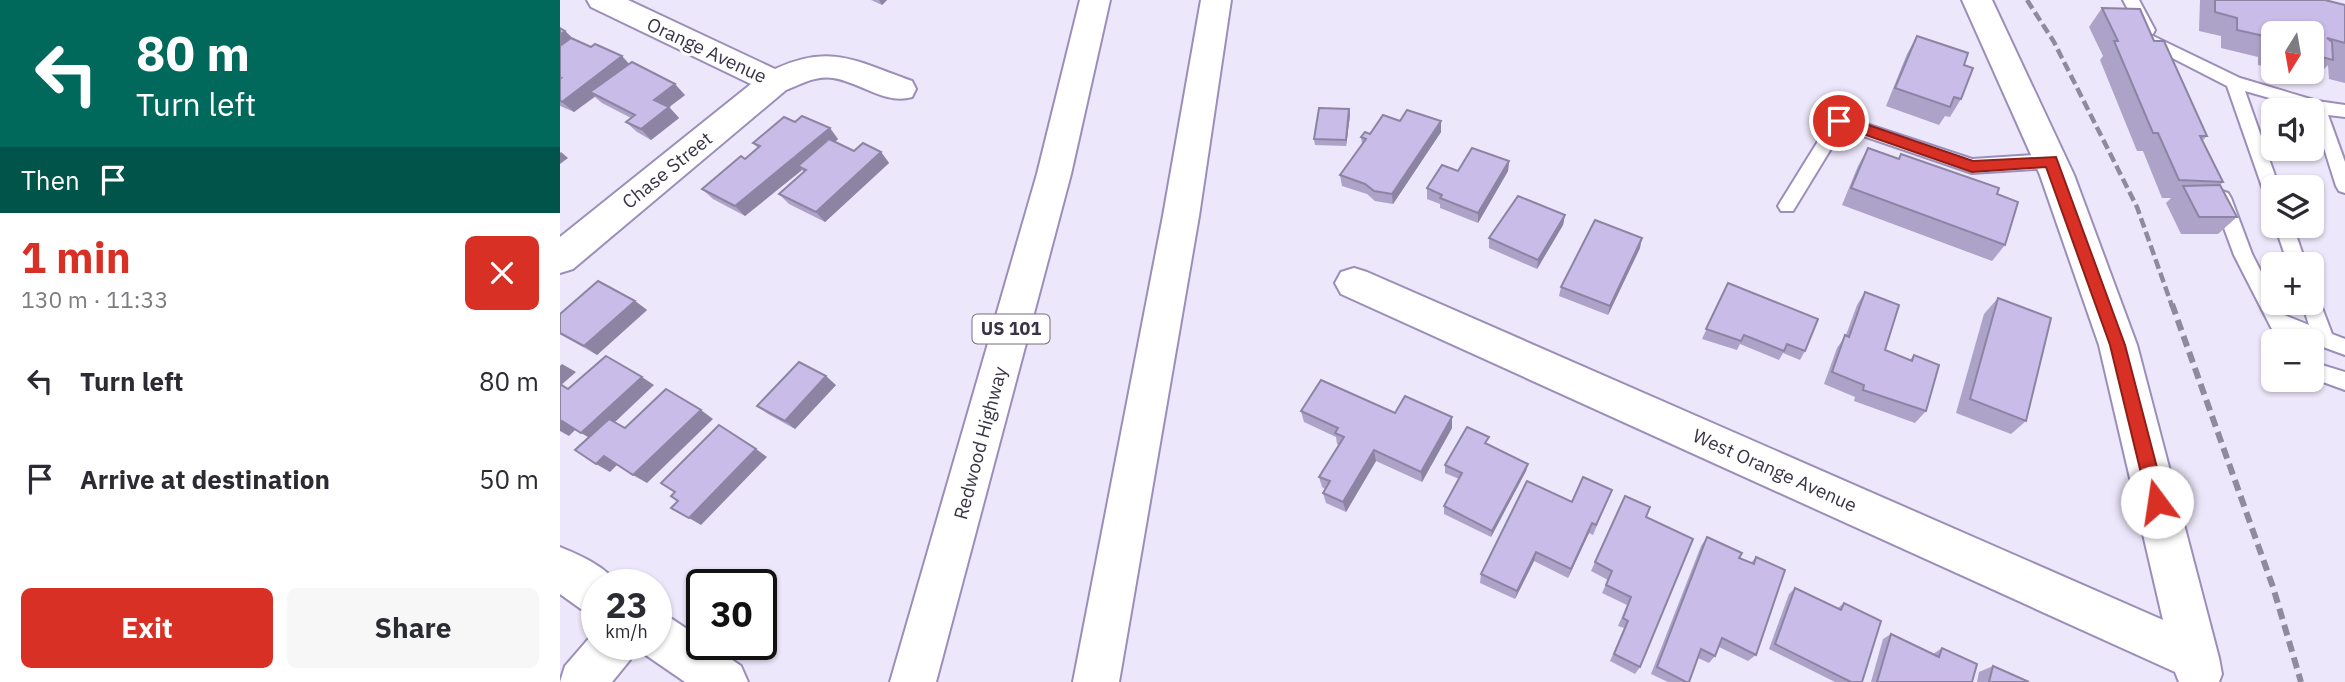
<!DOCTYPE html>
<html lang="en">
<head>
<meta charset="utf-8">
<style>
	body { margin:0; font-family:"IBM Plex Sans",sans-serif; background:#f7f7f7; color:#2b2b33; height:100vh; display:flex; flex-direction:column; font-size:26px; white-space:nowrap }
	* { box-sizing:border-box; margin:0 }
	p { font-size:23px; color:#7c7c81 }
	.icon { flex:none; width:38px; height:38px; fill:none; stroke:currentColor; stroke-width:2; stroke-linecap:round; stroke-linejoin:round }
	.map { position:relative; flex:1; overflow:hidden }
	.details { display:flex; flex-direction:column; background:#fff; width:560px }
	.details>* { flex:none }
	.top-card { background:#00695c; color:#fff; overflow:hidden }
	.needle { width:46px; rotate:191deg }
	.buttons { position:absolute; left:1701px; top:21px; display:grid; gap:14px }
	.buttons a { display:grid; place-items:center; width:63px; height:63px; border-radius:10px; background:#fff; box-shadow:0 2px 5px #0004; font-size:35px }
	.speed { position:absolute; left:21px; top:569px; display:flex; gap:14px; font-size:35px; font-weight:700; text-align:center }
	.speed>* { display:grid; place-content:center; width:91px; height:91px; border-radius:50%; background:#fff; box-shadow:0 2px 5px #0004; line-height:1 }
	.speed small { font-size:18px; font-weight:400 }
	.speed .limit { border:4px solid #111; border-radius:10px; background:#fff; color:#111 }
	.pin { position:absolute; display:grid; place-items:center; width:60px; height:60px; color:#fff; margin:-30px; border:4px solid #fff; border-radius:50%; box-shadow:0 2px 7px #0007 }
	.me { position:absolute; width:77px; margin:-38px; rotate:346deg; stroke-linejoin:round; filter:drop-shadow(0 0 5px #0008) }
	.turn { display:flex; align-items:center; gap:24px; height:147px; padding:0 21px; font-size:32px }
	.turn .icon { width:91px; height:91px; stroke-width:2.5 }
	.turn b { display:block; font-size:49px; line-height:60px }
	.then { display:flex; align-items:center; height:66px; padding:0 21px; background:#0003; gap:14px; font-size:26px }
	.round { display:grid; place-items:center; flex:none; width:74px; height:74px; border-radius:10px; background:#f7f7f7 }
	.headline { display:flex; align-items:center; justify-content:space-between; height:119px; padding:0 21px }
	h1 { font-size:42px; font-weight:800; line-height:52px; color:#d93025 }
	.action { display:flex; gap:14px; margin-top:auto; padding:14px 21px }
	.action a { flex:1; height:80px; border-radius:10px; background:#d93025; color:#fff; font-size:28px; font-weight:800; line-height:80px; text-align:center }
	.action a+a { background:#f7f7f7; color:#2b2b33 }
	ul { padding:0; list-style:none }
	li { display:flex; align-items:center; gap:21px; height:98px; padding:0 21px }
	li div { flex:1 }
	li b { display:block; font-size:26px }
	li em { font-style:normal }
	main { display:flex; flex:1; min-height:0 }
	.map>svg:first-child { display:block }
</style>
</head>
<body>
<main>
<section class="details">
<div class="top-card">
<div class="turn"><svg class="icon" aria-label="left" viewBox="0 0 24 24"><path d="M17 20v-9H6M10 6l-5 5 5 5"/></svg><div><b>80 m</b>Turn left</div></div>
<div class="then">Then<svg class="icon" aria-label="arrive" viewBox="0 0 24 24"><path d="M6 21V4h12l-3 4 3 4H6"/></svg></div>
</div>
<div class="headline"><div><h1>1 min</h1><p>130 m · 11:33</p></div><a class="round" style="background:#d93025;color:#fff"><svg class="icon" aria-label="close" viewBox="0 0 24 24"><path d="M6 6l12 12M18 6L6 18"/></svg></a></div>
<ul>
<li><svg class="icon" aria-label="left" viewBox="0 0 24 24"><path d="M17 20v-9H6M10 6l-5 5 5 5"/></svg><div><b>Turn left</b></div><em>80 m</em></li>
<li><svg class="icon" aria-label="arrive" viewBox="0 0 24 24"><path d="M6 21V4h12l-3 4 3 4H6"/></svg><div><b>Arrive at destination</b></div><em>50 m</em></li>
</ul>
<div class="action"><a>Exit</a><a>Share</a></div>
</section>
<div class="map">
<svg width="1785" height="682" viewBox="0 0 1785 682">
	<rect width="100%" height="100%" fill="#ece7fa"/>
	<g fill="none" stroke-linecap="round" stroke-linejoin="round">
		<defs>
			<g id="lane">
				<path d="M 1563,0 L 1579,0 L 1595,30 L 1593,34 L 1581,34 Z"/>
				<path d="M 1593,36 L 1680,78 L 1757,101 L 1785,105 L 1785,117 L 1768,115 L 1785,162 L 1785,193 L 1779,191 L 1776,186 L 1752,110 L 1685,91 L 1719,187 L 1713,187 L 1713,203 L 1707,201 L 1667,86 L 1587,45 L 1585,41 L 1587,37 Z"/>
				<path d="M 1279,115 L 1412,159 L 1491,154 L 1497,156 L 1500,161 L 1497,166 L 1491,168 L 1412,173 L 1283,129 L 1233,211 L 1221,211 L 1218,206 L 1221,201 L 1273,117 Z"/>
				<path d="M 1662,191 L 1668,193 L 1671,198 L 1692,254 L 1713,295 L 1713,303 L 1718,303 L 1724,315 L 1749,325 L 1742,303 L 1752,303 L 1752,295 L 1758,297 L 1772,334 L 1785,339 L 1785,355 L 1736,337 L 1738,341 L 1718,341 L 1674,255 L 1653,198 L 1656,193 Z"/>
				<path d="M 1715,226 L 1733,226 L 1746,264 L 1728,264 Z"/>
				<path d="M 1752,362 L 1785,372 L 1785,390 L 1752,378 Z"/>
			</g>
			<g id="street">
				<path d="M 27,0 L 68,0 L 215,69 C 272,43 297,62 352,81 L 356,89 L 352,97 C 325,105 300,82 273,78 C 257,75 241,84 226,90 L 13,269 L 0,273 L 0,237 L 191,84 L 31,7 Z"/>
				<path d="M 1402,0 L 1432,0 L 1514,175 L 1577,345 L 1659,658 L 1662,674 L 1659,682 L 1619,682 L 1615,672 L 781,294 L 775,283 L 781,272 L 794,268 L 807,272 L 1603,620 L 1539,345 L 1480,175 Z"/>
				<path d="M 37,629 L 37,644 L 77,644 L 70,660 L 52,682 L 0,682 L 5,666 Z"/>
			</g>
			<g id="secondary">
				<path d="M 0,547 C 17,554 48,567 56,584 L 37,584 L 37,615 L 21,609 L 0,594 Z"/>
				<path d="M 96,612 L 112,619 L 142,639 L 142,644 L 149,644 L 181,666 L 188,682 L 125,682 L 80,651 L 77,644 L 96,644 Z"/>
			</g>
			<g id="highway">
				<path d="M 520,0 L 550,0 L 511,174 L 376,682 L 330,682 L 477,174 Z"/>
				<path d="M 641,0 L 671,0 L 639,216 L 559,682 L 513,682 L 603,216 Z"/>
			</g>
		</defs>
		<!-- lane casing -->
		<use href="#lane" stroke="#9b8eb9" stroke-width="4"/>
		<!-- street casing -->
		<use href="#street" stroke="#9b8eb9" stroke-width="4"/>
		<!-- secondary casing -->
		<use href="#secondary" stroke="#9b8eb9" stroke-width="4"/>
		<!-- highway casing -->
		<use href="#highway" stroke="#9b8eb9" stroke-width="4"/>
		<!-- lane -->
		<use href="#lane" fill="#fff" fill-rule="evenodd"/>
		<!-- street -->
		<use href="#street" fill="#fff" fill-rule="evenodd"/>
		<!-- secondary -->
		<use href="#secondary" fill="#fff" fill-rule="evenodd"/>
		<!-- highway -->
		<use href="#highway" fill="#fff" fill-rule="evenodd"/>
		<!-- rail-far1 -->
		<path stroke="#908a9d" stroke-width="4.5" stroke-dasharray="10 4.5" stroke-linecap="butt" d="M 1467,0 L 1494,42 L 1577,207 L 1612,306"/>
		<!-- rail -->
		<path stroke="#908a9d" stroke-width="6" stroke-dasharray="11 6" stroke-linecap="butt" d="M 1612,304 L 1713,587 L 1741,682"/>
	</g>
	<!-- wall -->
	<g fill="#ada2c8">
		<path d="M 311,0 L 327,0 L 322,5 Z"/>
		<path d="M 1640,0 L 1765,0 L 1785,5 L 1785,83 L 1769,79 L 1768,65 L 1755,78 L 1736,74 L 1736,72 L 1752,72 L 1752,33 L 1713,33 L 1713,68 L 1698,65 L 1698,57 L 1661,48 L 1661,36 L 1639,31 Z"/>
		<path d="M 1542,8 L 1594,41 L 1647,136 L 1642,141 L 1663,182 L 1660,185 L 1677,217 L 1658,234 L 1621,234 L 1606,203 L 1611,198 L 1602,198 L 1583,151 L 1577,151 L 1540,60 L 1543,56 L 1529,27 Z"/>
		<path d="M 0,28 L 5,31 L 14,39 L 69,64 L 125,95 L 109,107 L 119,118 L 91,140 L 77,132 L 66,122 L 71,118 L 42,103 L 35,97 L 14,112 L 0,106 Z"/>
		<path d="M 1357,36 L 1404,65 L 1401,99 L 1390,117 L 1385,116 L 1379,125 L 1326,106 L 1347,54 Z"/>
		<path d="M 789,109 L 790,115 L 786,146 L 755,145 L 754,139 Z"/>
		<path d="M 840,121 L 881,132 L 833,204 L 815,201 L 807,194 L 782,186 L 780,175 L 802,144 L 801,137 Z"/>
		<path d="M 235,122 L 278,139 L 275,142 L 294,151 L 321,152 L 329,163 L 265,222 L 229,204 L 219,194 L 244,172 L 242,170 L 185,216 L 153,199 L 142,189 L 185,159 L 198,148 L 193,143 Z"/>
		<path d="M 1308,148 L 1338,159 L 1341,154 L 1437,194 L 1445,245 L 1432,261 L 1282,205 L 1298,166 Z"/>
		<path d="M 949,161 L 948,171 L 918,223 L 880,208 L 880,204 L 867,199 L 867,188 L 898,171 Z"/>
		<path d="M 1005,215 L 1003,225 L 977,269 L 929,248 L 929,238 Z"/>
		<path d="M 1080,248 L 1048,315 L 999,296 L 1001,287 Z"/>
		<path d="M 1168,283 L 1245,351 L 1240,360 L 1223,353 L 1219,360 L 1180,344 L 1177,350 L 1142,339 Z"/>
		<path d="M 1305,292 L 1325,350 L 1350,360 L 1354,355 L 1366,411 L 1355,423 L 1294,401 L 1295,397 L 1264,384 L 1277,348 L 1286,335 L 1297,305 Z"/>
		<path d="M 1438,298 L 1466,421 L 1451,434 L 1396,413 L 1424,314 Z"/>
		<path d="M 75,301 L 87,310 L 37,355 L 0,334 L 0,314 Z"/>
		<path d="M 276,385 L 235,429 L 208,414 L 197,406 Z"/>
		<path d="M 741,411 L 835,413 L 892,428 L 862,482 L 816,461 L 786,512 L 766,503 L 763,493 L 765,489 L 762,487 L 759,477 L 779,445 L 777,444 L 776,437 L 744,422 Z"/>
		<path d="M 928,445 L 968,464 L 966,471 L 931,537 L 884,514 L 884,506 L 899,479 L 885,473 L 885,465 Z"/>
		<path d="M 1052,490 L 1033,535 L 1029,533 L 1008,578 L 974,561 L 955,599 L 920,583 L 921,574 L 1012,502 Z"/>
		<path d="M 1086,517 L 1080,667 L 1075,674 L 1050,661 L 1064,628 L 1058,626 L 1067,605 L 1042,593 L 1048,580 L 1031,571 L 1035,562 Z"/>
		<path d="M 1147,537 L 1179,558 L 1191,563 L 1196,557 L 1196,655 L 1188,661 L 1159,647 L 1155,656 L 1149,663 L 1138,658 L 1129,682 L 1108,682 L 1091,674 L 1141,546 Z"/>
		<path d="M 1235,588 L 1278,608 L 1284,603 L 1302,682 L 1275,682 L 1209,649 L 1229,594 Z"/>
		<path d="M 1331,634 L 1373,654 L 1382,648 L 1412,682 L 1311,682 L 1323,639 Z"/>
		<path d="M 1433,666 L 1469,682 L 1417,682 L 1419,672 Z"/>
	</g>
	<!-- shaded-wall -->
	<g fill="#8d84a3">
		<path d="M 319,0 L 327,0 L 322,5 Z"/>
		<path d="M 5,31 L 16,42 L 0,54 L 0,35 Z"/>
		<path d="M 62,56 L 73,68 L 30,92 L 35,96 L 14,112 L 2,102 Z"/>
		<path d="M 115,84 L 125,95 L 104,111 L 94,100 Z"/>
		<path d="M 109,107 L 119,118 L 91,140 L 81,129 Z"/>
		<path d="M 789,109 L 790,115 L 786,146 L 786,140 Z"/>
		<path d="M 881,121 L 881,132 L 833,204 L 832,194 Z"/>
		<path d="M 270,128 L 278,139 L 243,168 L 238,166 L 242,170 L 185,216 L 175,206 Z"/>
		<path d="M 1,152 L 8,158 L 0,164 L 0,153 Z"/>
		<path d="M 321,152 L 329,163 L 265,222 L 256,212 Z"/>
		<path d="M 949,161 L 948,171 L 918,223 L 918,213 Z"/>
		<path d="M 1005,215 L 1003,225 L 977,269 L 978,260 Z"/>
		<path d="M 1082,238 L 1080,248 L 1048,315 L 1050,306 Z"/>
		<path d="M 75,301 L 87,310 L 37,355 L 24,346 Z"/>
		<path d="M 2,364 L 16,372 L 0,386 L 0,366 Z"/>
		<path d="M 266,376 L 276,385 L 235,429 L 225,421 Z"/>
		<path d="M 82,377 L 94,385 L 35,441 L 21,433 Z"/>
		<path d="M 141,410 L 153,419 L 87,483 L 73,475 Z"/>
		<path d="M 892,417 L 892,428 L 862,482 L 861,472 Z"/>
		<path d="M 2,421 L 16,429 L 9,436 L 0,431 L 0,423 Z"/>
		<path d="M 196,449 L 207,457 L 141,525 L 129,518 Z"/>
		<path d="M 814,450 L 816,461 L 786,512 L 783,502 Z"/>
		<path d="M 44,456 L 58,464 L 50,472 L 36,464 Z"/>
		<path d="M 968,464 L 966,471 L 931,537 L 932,531 Z"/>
		<path d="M 1032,523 L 1029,533 L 1008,578 L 1011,569 Z"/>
		<path d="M 976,552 L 974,561 L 955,599 L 957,591 Z"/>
	</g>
	<!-- building -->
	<g fill="#c9bce9" stroke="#8d84a3" stroke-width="2">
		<path d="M 1655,0 L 1765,0 L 1785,5 L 1785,43 L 1767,38 L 1772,42 L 1773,60 L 1754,55 L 1752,33 L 1743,33 L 1732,30 L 1732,33 L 1713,33 L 1713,38 L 1677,30 L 1677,18 L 1655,12 Z"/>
		<path d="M 1542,8 L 1580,9 L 1594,41 L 1604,41 L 1647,136 L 1640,136 L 1663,182 L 1619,180 L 1598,133 L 1593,133 L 1554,41 L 1558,41 Z"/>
		<path d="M 0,28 L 5,31 L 0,35 Z"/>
		<path d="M 1357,36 L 1408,53 L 1404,65 L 1413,68 L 1401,99 L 1394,97 L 1390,107 L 1335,88 Z"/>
		<path d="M 11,38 L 31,47 L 35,44 L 62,56 L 2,102 L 0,100 L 0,79 L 1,78 L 0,78 L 0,46 Z"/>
		<path d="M 72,62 L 115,84 L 94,100 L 109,107 L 81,129 L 66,122 L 75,115 L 30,92 Z"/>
		<path d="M 759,108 L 789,109 L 786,140 L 754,139 Z"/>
		<path d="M 847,110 L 881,121 L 832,194 L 814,191 L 805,184 L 780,175 L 806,139 L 801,137 L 805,132 L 810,134 L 823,115 L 840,121 Z"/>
		<path d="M 242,116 L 270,128 L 175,206 L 142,189 L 181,156 L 185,159 L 200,146 L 193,143 L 224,117 L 235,122 Z"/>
		<path d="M 269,139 L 294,151 L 303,143 L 321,152 L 256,212 L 219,194 L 246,170 L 238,166 Z"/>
		<path d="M 912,148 L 949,161 L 918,213 L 880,198 L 882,195 L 867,188 L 882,165 L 898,171 Z"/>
		<path d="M 1308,148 L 1339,159 L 1341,154 L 1439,188 L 1437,194 L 1458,202 L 1445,245 L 1291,188 Z"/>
		<path d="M 1660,185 L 1677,217 L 1639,217 L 1623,186 Z"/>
		<path d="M 958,196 L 1005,215 L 978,260 L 929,238 Z"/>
		<path d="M 1035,220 L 1082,238 L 1050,306 L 1001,287 Z"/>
		<path d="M 38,281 L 75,301 L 24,346 L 0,333 L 0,314 Z"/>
		<path d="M 1168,283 L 1258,319 L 1245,351 L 1227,344 L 1224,351 L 1184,335 L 1181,341 L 1146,329 Z"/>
		<path d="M 1305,292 L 1339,305 L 1325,350 L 1352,361 L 1354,355 L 1379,365 L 1366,411 L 1303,390 L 1304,385 L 1272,372 L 1285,335 L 1289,337 Z"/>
		<path d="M 1438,298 L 1491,318 L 1466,421 L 1410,399 Z"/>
		<path d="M 46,356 L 82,377 L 21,433 L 2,421 L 0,423 L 0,384 L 8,389 Z"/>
		<path d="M 239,362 L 266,376 L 225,421 L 197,406 Z"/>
		<path d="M 761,380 L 835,413 L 845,396 L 892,417 L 861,472 L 814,450 L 783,502 L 763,493 L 770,481 L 759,477 L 784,437 L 775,433 L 778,428 L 741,411 Z"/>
		<path d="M 106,389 L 141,410 L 73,475 L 44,456 L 36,464 L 15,450 L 49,419 L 65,428 Z"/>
		<path d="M 159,425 L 196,449 L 129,518 L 111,508 L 118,501 L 111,496 L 115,492 L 101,483 Z"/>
		<path d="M 907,427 L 929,437 L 925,443 L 968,464 L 932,531 L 884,506 L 902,473 L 885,465 Z"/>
		<path d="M 1023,477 L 1052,490 L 1036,525 L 1032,523 L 1011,569 L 976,552 L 957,591 L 921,574 L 967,481 L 1012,502 Z"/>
		<path d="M 1065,496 L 1090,507 L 1086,517 L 1133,539 L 1080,667 L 1054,654 L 1068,621 L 1063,618 L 1071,597 L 1046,585 L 1052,571 L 1035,562 Z"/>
		<path d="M 1147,537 L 1182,553 L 1179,558 L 1194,564 L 1196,557 L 1225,570 L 1196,655 L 1162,638 L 1155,656 L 1141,649 L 1129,682 L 1126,682 L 1097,667 Z"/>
		<path d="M 1235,588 L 1281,610 L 1284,603 L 1321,621 L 1302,682 L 1291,682 L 1215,644 Z"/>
		<path d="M 1331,634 L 1379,657 L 1382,648 L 1417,664 L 1412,682 L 1317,682 Z"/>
		<path d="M 1433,666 L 1469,682 L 1429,682 Z"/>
	</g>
	<!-- route -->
	<path fill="#d93025" stroke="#8d1f18" stroke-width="2" d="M 1279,115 L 1413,161 L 1496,157 L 1565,345 L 1606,502 L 1603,507 L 1597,510 L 1591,507 L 1588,502 L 1550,345 L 1486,167 L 1412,172 L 1274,124 L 1272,121 Z"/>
	<g text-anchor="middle" stroke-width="6" stroke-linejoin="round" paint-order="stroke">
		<!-- shield labels -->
		<rect fill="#fff" stroke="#74707d" stroke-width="2" x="412.5" y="314.5" width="77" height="29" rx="5"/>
		<g font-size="18" font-weight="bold" fill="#393345">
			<text x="451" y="335">US 101</text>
		</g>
		<!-- street labels -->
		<g font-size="19" fill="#393345" stroke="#fff">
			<text transform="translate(147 50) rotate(25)" y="7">Orange Avenue</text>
			<text transform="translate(107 170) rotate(-39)" y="7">Chase Street</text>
			<text transform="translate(420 443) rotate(-75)" y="7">Redwood Highway</text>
			<text transform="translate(1215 470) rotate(24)" y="7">West Orange Avenue</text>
		</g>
	</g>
</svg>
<div class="buttons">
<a><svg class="needle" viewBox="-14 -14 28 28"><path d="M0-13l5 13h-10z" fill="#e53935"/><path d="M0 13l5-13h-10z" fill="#7c7c81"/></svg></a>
<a><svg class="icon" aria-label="sound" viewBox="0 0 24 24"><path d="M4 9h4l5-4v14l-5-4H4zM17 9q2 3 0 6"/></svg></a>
<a><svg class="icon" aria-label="layers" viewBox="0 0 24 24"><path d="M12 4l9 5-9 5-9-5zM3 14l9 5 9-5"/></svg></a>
<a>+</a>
<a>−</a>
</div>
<div class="speed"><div>23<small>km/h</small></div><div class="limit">30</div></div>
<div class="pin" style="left:1279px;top:121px;background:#d93025"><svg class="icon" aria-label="arrive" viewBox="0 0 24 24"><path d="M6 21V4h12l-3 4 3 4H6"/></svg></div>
<svg class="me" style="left:1597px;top:502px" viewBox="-20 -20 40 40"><circle r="19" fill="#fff"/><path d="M0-13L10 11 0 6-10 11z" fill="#d93025"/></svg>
</div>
</main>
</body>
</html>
